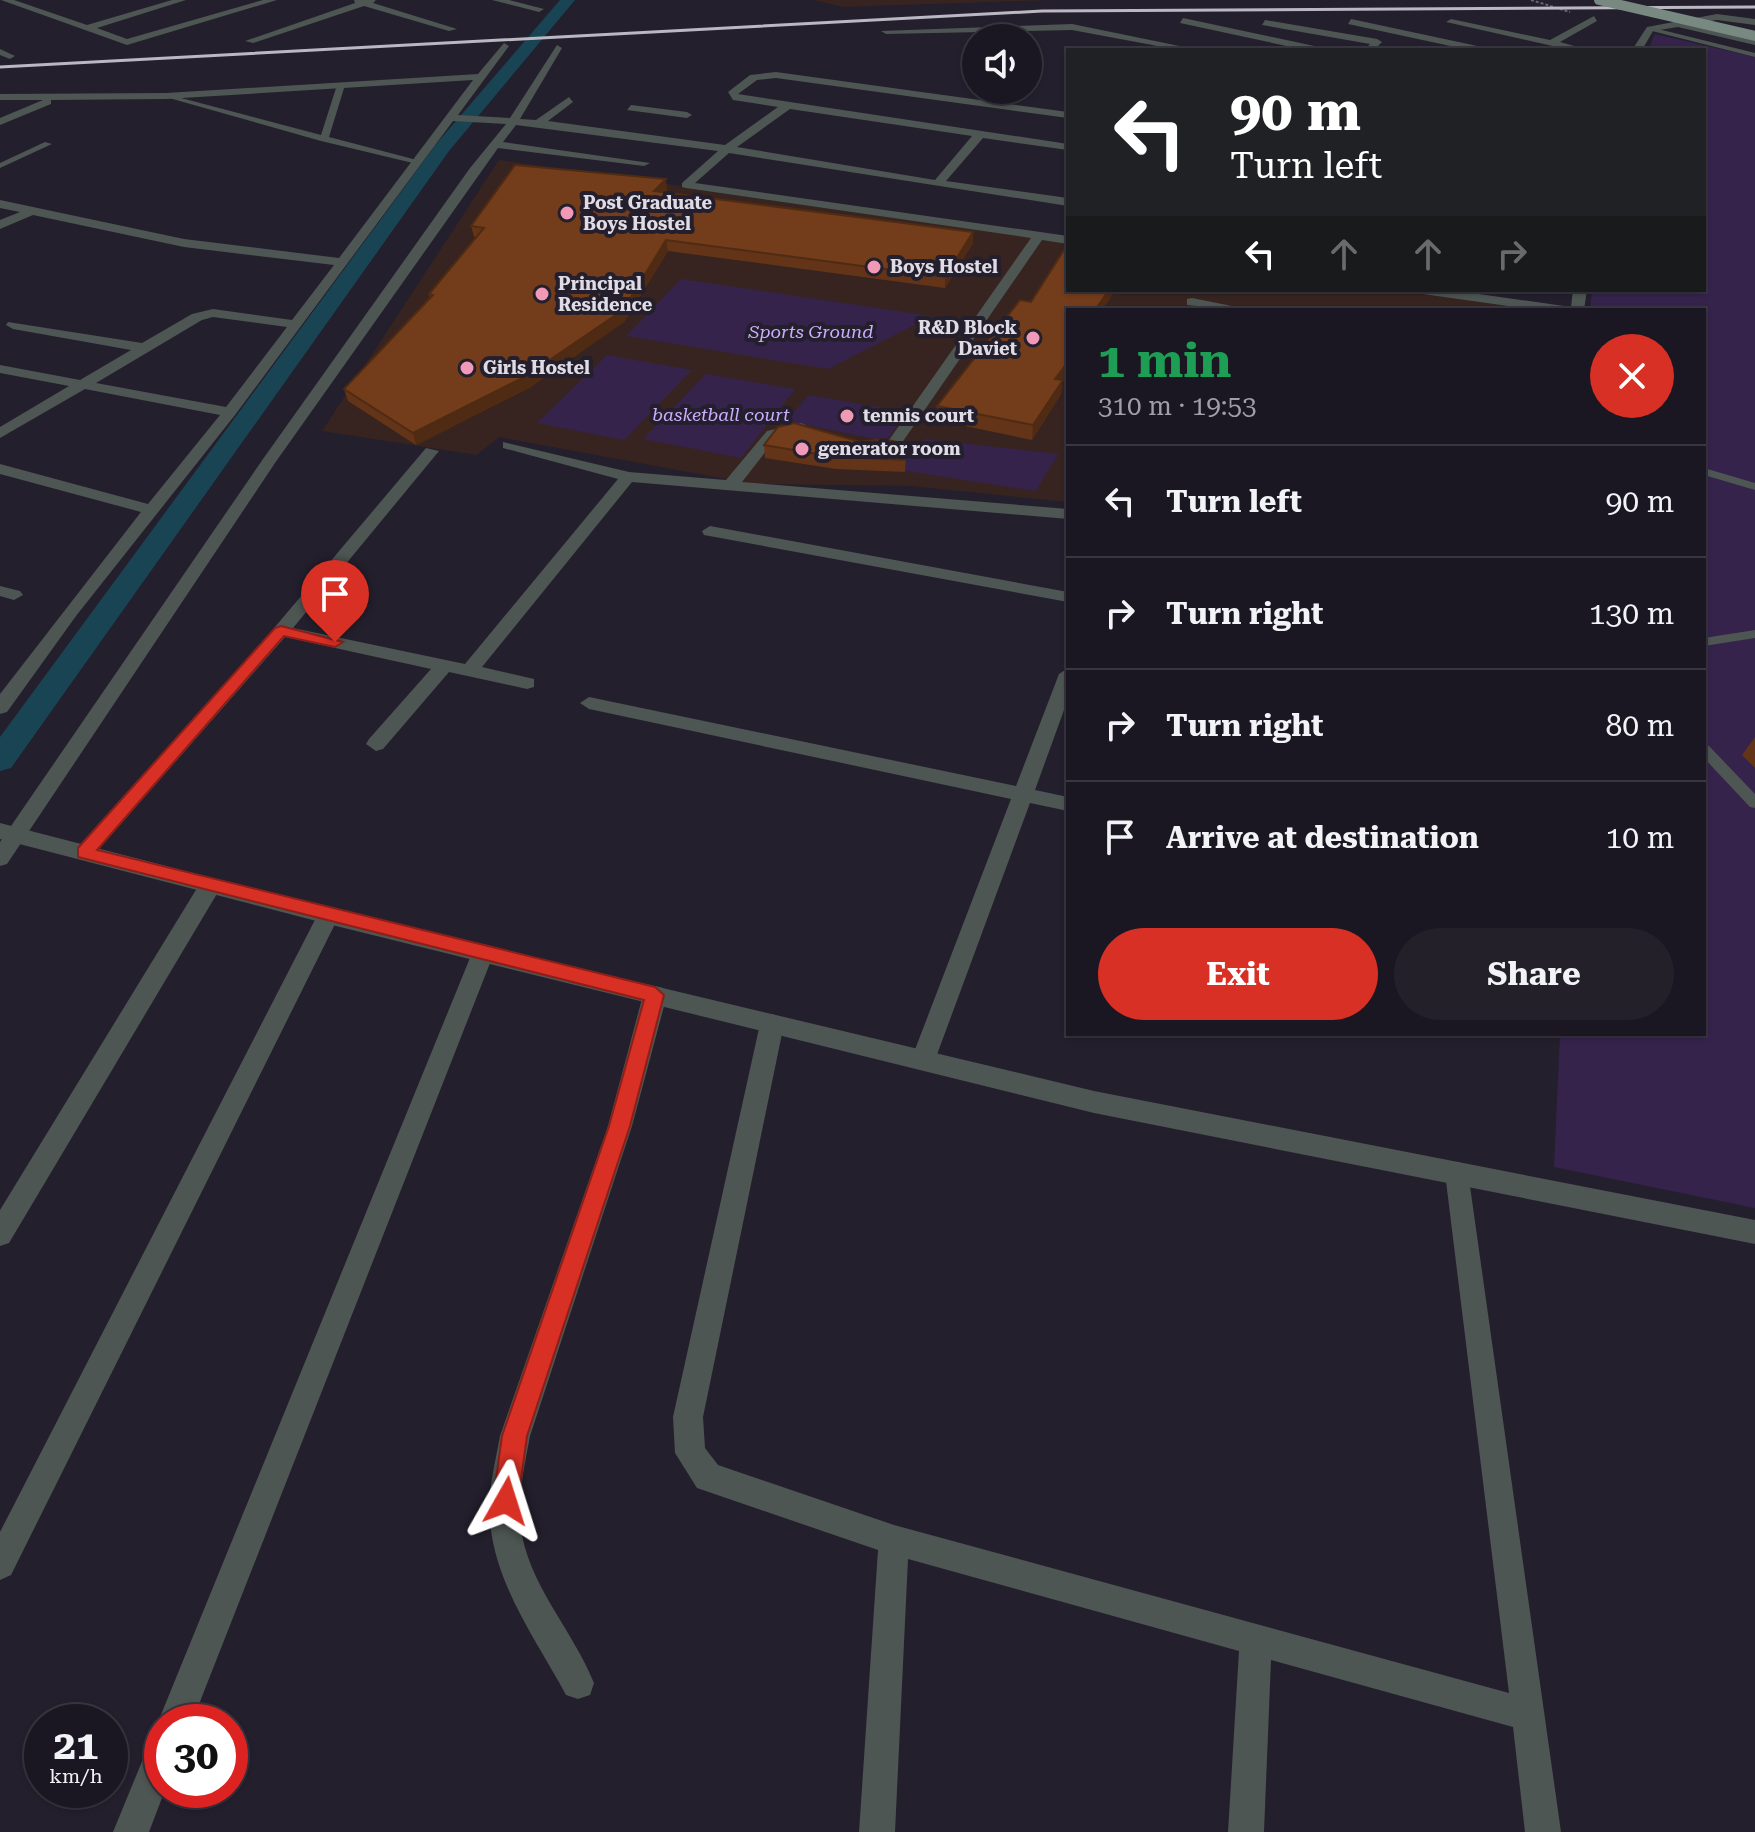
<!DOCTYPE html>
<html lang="en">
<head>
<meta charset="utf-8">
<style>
	body { margin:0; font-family:"Roboto Serif",serif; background:#24202a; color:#f1f3f6; height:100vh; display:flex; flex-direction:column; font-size:30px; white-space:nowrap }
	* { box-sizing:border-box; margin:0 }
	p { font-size:26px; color:#a09fa5 }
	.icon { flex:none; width:44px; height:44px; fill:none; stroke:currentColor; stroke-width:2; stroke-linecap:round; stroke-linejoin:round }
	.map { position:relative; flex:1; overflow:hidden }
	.drawer { position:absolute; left:1066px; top:308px; width:640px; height:728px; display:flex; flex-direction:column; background:#1b1722; border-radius:0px; box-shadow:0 2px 6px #0004,0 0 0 2px #393640 }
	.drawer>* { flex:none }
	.banner { position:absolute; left:1066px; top:48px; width:640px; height:244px; border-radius:0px; box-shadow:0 2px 6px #0004,0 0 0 2px #393640; background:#202124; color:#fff; overflow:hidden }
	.controls { position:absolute; left:962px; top:24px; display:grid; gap:16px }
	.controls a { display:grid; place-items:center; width:80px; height:80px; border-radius:50%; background:#1b1722; box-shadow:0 2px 6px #0004,0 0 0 2px #393640; font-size:40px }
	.speed { position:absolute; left:24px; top:1704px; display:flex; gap:16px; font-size:40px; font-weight:700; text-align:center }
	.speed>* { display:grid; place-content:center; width:104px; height:104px; border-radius:50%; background:#1b1722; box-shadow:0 2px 6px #0004,0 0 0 2px #393640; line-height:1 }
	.speed small { font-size:20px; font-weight:400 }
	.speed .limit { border:12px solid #d22; background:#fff; color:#111 }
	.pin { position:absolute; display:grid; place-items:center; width:68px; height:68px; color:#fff; margin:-82px -34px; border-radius:50% 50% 50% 0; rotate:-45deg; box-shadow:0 0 8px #0007 }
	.pin .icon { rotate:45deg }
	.me { position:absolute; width:88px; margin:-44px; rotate:6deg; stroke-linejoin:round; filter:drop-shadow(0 0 6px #0008) }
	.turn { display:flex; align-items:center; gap:28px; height:168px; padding:0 32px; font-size:36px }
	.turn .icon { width:104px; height:104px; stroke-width:2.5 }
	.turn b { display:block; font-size:56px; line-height:68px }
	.lanes { display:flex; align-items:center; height:76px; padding:0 32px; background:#0003; justify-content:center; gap:40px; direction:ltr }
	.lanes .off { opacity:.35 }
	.round { display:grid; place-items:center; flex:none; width:84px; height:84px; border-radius:42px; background:#24202a }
	.overview { display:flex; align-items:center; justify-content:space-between; height:136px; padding:0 32px }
	h1 { font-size:48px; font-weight:700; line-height:60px; color:#1e9e55 }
	.cta { display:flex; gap:16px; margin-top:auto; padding:16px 32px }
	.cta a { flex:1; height:92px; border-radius:48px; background:#d93025; color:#fff; font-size:32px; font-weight:700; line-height:92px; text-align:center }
	.cta a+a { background:#24202a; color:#f1f3f6 }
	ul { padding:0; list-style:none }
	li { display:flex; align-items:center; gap:24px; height:112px; padding:0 32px; border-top:2px solid #393640 }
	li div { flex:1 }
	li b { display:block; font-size:30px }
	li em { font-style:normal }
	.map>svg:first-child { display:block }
</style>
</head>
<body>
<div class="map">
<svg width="1755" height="1832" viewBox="0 0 1755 1832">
	<rect width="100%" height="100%" fill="#241f2d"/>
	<!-- education -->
	<g fill="#372420">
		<path d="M 813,0 L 1050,0 L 844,7 Z"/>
		<path d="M 499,160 L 1068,241 L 1068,290 L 1419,290 L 1551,310 L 1068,310 L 1068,502 L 911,486 L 753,484 L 499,437 L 477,455 L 322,431 Z"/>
	</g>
	<!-- green -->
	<g fill="#35234c">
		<path d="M 1655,34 L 1755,57 L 1755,1208 L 1554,1167 L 1560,1034 L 1704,1034 L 1704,310 L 1590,310 L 1592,290 L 1704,290 L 1704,50 L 1648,50 Z"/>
		<path d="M 681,279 L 932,316 L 828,369 L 626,336 Z"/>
		<path d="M 607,355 L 692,370 L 624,440 L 537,423 Z"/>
		<path d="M 706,374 L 795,389 L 741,458 L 643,439 Z"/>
		<path d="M 809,395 L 907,412 L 886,441 L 786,421 Z"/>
		<path d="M 925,439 L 1058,454 L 1036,491 L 886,468 Z"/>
	</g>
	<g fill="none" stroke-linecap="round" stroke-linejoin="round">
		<!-- canal -->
		<path fill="#194453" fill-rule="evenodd" d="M 560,0 L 575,0 L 449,151 L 11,768 L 0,771 L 0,737 L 437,143 Z"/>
		<!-- path -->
		<path stroke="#696471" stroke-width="2" stroke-dasharray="3 2" stroke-linecap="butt" d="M 1531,0 L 1570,12"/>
		<!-- service -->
		<g fill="#4d5652" fill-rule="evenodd">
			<path d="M 1650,27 L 1755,53 L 1755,57 L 1648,30 Z"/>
			<path d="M 341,83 L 345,85 L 329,137 L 417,160 L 417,164 L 321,141 L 162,96 L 166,94 L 321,135 L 337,85 Z"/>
			<path d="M 45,142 L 52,144 L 0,168 L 0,163 Z"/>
			<path d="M 1704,468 L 1755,483 L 1755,490 L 1704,475 Z"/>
			<path d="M 1755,630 L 1755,638 L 1704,646 L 1704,638 Z"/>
			<path d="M 1704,744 L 1709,746 L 1755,794 L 1755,808 L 1750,807 L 1704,758 Z"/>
		</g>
		<!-- minor -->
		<g fill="#4d5652" fill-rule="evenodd">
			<path d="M 1,0 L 14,0 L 87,25 L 172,0 L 186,0 L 97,28 L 127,39 L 263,0 L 277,0 L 127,45 Z"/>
			<path d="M 354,0 L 376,0 L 373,3 L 457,29 L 449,31 L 364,6 L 253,43 L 245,41 L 355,3 Z"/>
			<path d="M 492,0 L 509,0 L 544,9 L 539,12 Z"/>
			<path d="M 1717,14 L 1755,19 L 1755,25 L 1717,20 L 1691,24 L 1755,39 L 1755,45 L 1678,27 L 1653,31 L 1642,50 L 1632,50 L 1647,27 Z"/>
			<path d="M 1594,16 L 1597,21 L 1560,42 L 1589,50 L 1570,50 L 1446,22 L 1451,19 L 1550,40 Z"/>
			<path d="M 1183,18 L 1319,47 L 1324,50 L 1305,50 L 1180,23 Z"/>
			<path d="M 1351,19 L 1482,47 L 1487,50 L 1469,50 L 1348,24 Z"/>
			<path d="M 1265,20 L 1377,39 L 1382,42 L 1374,50 L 1364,50 L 1370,44 L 1262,25 Z"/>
			<path d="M 1072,24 L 1199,50 L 1179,50 L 1072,30 L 886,34 L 881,31 Z"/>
			<path d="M 504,43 L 509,46 L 458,115 L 510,118 L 557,45 L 562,48 L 520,119 L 536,120 L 569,97 L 573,102 L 548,121 L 725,145 L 778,107 L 733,100 L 728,92 L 750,75 L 776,72 L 1068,112 L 1068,118 L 776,78 L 757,80 L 738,94 L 1068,144 L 1068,150 L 983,138 L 946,181 L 1068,198 L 1068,206 L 729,153 L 695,183 L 1068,236 L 1068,244 L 1042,240 L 899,447 L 864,448 L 864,442 L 889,440 L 1031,238 L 686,188 L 682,187 L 682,183 L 718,151 L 516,125 L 503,142 L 650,163 L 644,166 L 498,148 L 275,463 L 7,864 L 0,866 L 0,842 L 263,459 L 470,168 L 506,124 L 453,121 L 235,415 L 76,616 L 7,712 L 0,714 L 0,694 L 141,512 L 0,474 L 0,464 L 148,504 L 220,415 L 85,389 L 0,438 L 0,427 L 69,386 L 0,373 L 0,365 L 80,380 L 131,350 L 13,329 L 6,325 L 8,322 L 142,343 L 192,314 L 213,309 L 292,320 L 334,265 L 184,247 L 33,215 L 0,229 L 0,220 L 20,212 L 0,208 L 0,200 L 184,239 L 339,258 L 473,80 L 166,99 L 51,100 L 51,104 L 0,125 L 0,118 L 43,100 L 0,100 L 0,94 L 166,93 L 478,74 ZM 790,109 L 972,136 L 935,180 L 737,147 ZM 213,317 L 287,327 L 226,407 L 96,383 L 202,320 Z"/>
			<path d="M 0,49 L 15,56 L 10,59 L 0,55 Z"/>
			<path d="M 631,105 L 687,112 L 692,115 L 687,118 L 627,110 Z"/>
			<path d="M 1416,290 L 1451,290 L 1571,307 L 1573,290 L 1587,290 L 1584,310 L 1537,310 L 1423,294 Z"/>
			<path d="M 1192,298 L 1237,307 L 1239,310 L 1187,305 L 1187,299 Z"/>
			<path d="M 801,423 L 806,425 L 806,431 L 777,437 L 742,482 L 1068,509 L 1068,519 L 632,482 L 482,667 L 534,679 L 534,687 L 527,689 L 449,672 L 383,749 L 376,751 L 366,744 L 369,739 L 431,669 L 285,637 L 91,858 L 77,858 L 73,853 L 77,848 L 275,627 L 426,448 L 439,451 L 293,628 L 465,664 L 618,479 L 503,448 L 503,442 L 629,472 L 726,480 L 767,431 Z"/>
			<path d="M 710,526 L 1068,592 L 1068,602 L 704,535 L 702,531 Z"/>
			<path d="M 0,586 L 20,591 L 23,595 L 14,600 L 0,596 Z"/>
			<path d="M 1068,668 L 1068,699 L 1035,790 L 1068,797 L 1068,811 L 1030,803 L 935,1060 L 932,1067 L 923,1070 L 914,1067 L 911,1060 L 1011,799 L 589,709 L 580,703 L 589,697 L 1016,786 L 1059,674 Z"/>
			<path d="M 210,878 L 218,880 L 221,886 L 218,892 L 9,1243 L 0,1246 L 0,1210 L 202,880 Z"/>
			<path d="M 328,908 L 336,910 L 339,916 L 11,1575 L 0,1580 L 0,1532 L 317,916 L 320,910 Z"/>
			<path d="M 483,944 L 491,947 L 494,953 L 192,1722 L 162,1722 L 162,1731 L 158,1722 L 472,953 L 475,947 Z"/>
			<path d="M 655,986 L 663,988 L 667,995 L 632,1126 L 530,1436 C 525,1464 518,1493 520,1522 C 526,1583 572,1628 594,1683 L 590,1695 L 578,1699 L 566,1695 C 537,1641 495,1585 490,1521 C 487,1493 495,1464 500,1436 L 608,1126 L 643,995 L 647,988 Z"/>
			<path d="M 772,1014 L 780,1017 L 784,1024 L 703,1417 L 705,1448 L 718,1465 L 894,1525 L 1509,1693 L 1445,1173 L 1449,1165 L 1458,1162 L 1467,1165 L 1561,1832 L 1525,1832 L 1513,1727 L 1271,1660 L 1264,1832 L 1228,1832 L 1239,1651 L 908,1559 L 895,1832 L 859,1832 L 878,1550 L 697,1488 L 675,1453 L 673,1417 L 760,1024 L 764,1017 Z"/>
			<path d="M 162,1737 L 162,1790 L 165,1790 L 149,1832 L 113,1832 L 150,1742 Z"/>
		</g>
		<!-- tertiary -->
		<path fill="#4d5652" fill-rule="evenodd" d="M 0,823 L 328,908 L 1094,1091 L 1755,1220 L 1755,1244 L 1094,1113 L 328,924 L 0,839 Z"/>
		<!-- rail -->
		<path stroke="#bbb8c3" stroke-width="3" d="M 0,67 L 1042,11 L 1755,7"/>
		<!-- primary-bridge -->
		<path stroke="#778981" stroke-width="10" d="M 1599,0 L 1755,36"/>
	</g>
	<!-- wall -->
	<g fill="#633417">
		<path d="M 667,190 L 665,192 L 973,232 L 973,243 L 945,288 L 668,251 L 624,322 L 529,388 L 416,445 L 348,401 L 344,389 L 430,297 L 429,294 L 476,237 L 474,237 L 471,226 Z"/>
		<path d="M 1068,310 L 1061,394 L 1032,440 L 936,420 L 937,406 Z"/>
		<path d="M 860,442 L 907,444 L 905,472 L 836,469 L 765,458 L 764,445 Z"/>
		<path d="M 1755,737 L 1755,768 L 1742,755 Z"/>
	</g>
	<!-- shaded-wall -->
	<g fill="#502b13">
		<path d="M 666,179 L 667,190 L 655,202 L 654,191 Z"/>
		<path d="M 973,232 L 973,243 L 945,288 L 945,277 Z"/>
		<path d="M 666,240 L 668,251 L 624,322 L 529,388 L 416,445 L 413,433 Z"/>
		<path d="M 1109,290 L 1116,290 L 1102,310 L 1095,310 Z"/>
		<path d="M 1068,362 L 1068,374 L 1062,381 L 1061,394 L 1032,440 L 1033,425 L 1055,379 Z"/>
	</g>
	<!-- building -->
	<g fill="#733d1b" stroke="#502b13" stroke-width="2">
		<path d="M 515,165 L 666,179 L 654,191 L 973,232 L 945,277 L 666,240 L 623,310 L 526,376 L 413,433 L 344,389 L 433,295 L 429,294 L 484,228 L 471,226 Z"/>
		<path d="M 1064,250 L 1068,251 L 1068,290 L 1109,290 L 1095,310 L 1068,310 L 1068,362 L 1055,379 L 1063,380 L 1033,425 L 937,406 L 1020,300 L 1031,302 Z"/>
		<path d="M 794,423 L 860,442 L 883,439 L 907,444 L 905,460 L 835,457 L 764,445 L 778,427 Z"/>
	</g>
	<!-- route -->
	<path fill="#d93025" stroke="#8d1f18" stroke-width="2" d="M 281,626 L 343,642 L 335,647 L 284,636 L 97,850 L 655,987 L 664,995 L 630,1126 L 527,1436 L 518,1501 L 514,1509 L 506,1513 L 497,1509 L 493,1501 L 502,1436 L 609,1126 L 644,1000 L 78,857 L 78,848 L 275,628 Z"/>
	<!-- markers -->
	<g fill="#f09ab7" stroke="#241f2d" stroke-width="3">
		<circle cx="567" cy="213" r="8"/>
		<circle cx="874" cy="267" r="8"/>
		<circle cx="542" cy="294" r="8"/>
		<circle cx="1033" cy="338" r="8"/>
		<circle cx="467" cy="368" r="8"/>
		<circle cx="847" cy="416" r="8"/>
		<circle cx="802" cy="449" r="8"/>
	</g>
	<g text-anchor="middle" stroke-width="8" stroke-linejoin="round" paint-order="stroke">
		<!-- far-poi labels -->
		<g font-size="18" font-weight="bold" fill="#dfdce6" stroke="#241f2d" text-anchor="start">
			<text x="583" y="209">Post Graduate<tspan x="583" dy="21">Boys Hostel</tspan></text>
			<text x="890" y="273">Boys Hostel</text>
			<text x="558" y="290">Principal<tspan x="558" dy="21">Residence</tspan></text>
			<text x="1017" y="334" text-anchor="end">R&amp;D Block<tspan x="1017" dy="21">Daviet</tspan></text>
			<text x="483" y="374">Girls Hostel</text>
			<text x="863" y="422">tennis court</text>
			<text x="818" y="455">generator room</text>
		</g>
		<!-- far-park labels -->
		<g font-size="18" font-style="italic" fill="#ccacff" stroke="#241f2d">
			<text x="811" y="338">Sports Ground</text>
			<text x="721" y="421">basketball court</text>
		</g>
	</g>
</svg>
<div class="controls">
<a><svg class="icon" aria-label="sound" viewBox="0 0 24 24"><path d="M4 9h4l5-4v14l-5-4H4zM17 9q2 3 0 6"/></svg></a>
</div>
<div class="speed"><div>21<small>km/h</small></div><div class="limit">30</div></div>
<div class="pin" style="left:335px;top:642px;background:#d93025"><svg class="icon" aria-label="arrive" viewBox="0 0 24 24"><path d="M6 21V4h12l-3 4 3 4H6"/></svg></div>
<svg class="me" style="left:506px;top:1501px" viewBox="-20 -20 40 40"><path d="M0-17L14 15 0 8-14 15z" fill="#d93025" stroke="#fff" stroke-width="4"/></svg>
<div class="banner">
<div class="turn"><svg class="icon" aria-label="left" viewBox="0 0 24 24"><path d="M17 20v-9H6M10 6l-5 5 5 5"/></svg><div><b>90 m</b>Turn left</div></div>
<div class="lanes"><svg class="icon" aria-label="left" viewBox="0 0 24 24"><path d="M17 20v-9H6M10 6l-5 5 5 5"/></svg><svg class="icon off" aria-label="ahead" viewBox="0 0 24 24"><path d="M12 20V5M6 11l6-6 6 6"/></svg><svg class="icon off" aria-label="ahead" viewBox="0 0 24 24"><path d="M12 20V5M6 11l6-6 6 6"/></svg><svg class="icon off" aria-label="right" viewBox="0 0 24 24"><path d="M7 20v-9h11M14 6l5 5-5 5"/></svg></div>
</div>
<section class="drawer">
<div class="overview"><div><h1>1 min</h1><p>310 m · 19:53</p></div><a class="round" style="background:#d93025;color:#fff"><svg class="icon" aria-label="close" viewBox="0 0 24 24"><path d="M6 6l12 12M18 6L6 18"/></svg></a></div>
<ul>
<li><svg class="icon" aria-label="left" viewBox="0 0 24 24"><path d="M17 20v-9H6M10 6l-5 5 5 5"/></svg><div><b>Turn left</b></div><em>90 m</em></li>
<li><svg class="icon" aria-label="right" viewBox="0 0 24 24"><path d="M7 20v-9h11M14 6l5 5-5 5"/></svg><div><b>Turn right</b></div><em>130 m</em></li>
<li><svg class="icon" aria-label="right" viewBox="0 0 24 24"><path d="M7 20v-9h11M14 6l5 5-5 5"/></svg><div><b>Turn right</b></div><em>80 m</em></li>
<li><svg class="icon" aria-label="arrive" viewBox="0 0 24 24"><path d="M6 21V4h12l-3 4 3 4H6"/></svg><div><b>Arrive at destination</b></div><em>10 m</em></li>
</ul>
<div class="cta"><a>Exit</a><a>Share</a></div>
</section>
</div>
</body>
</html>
